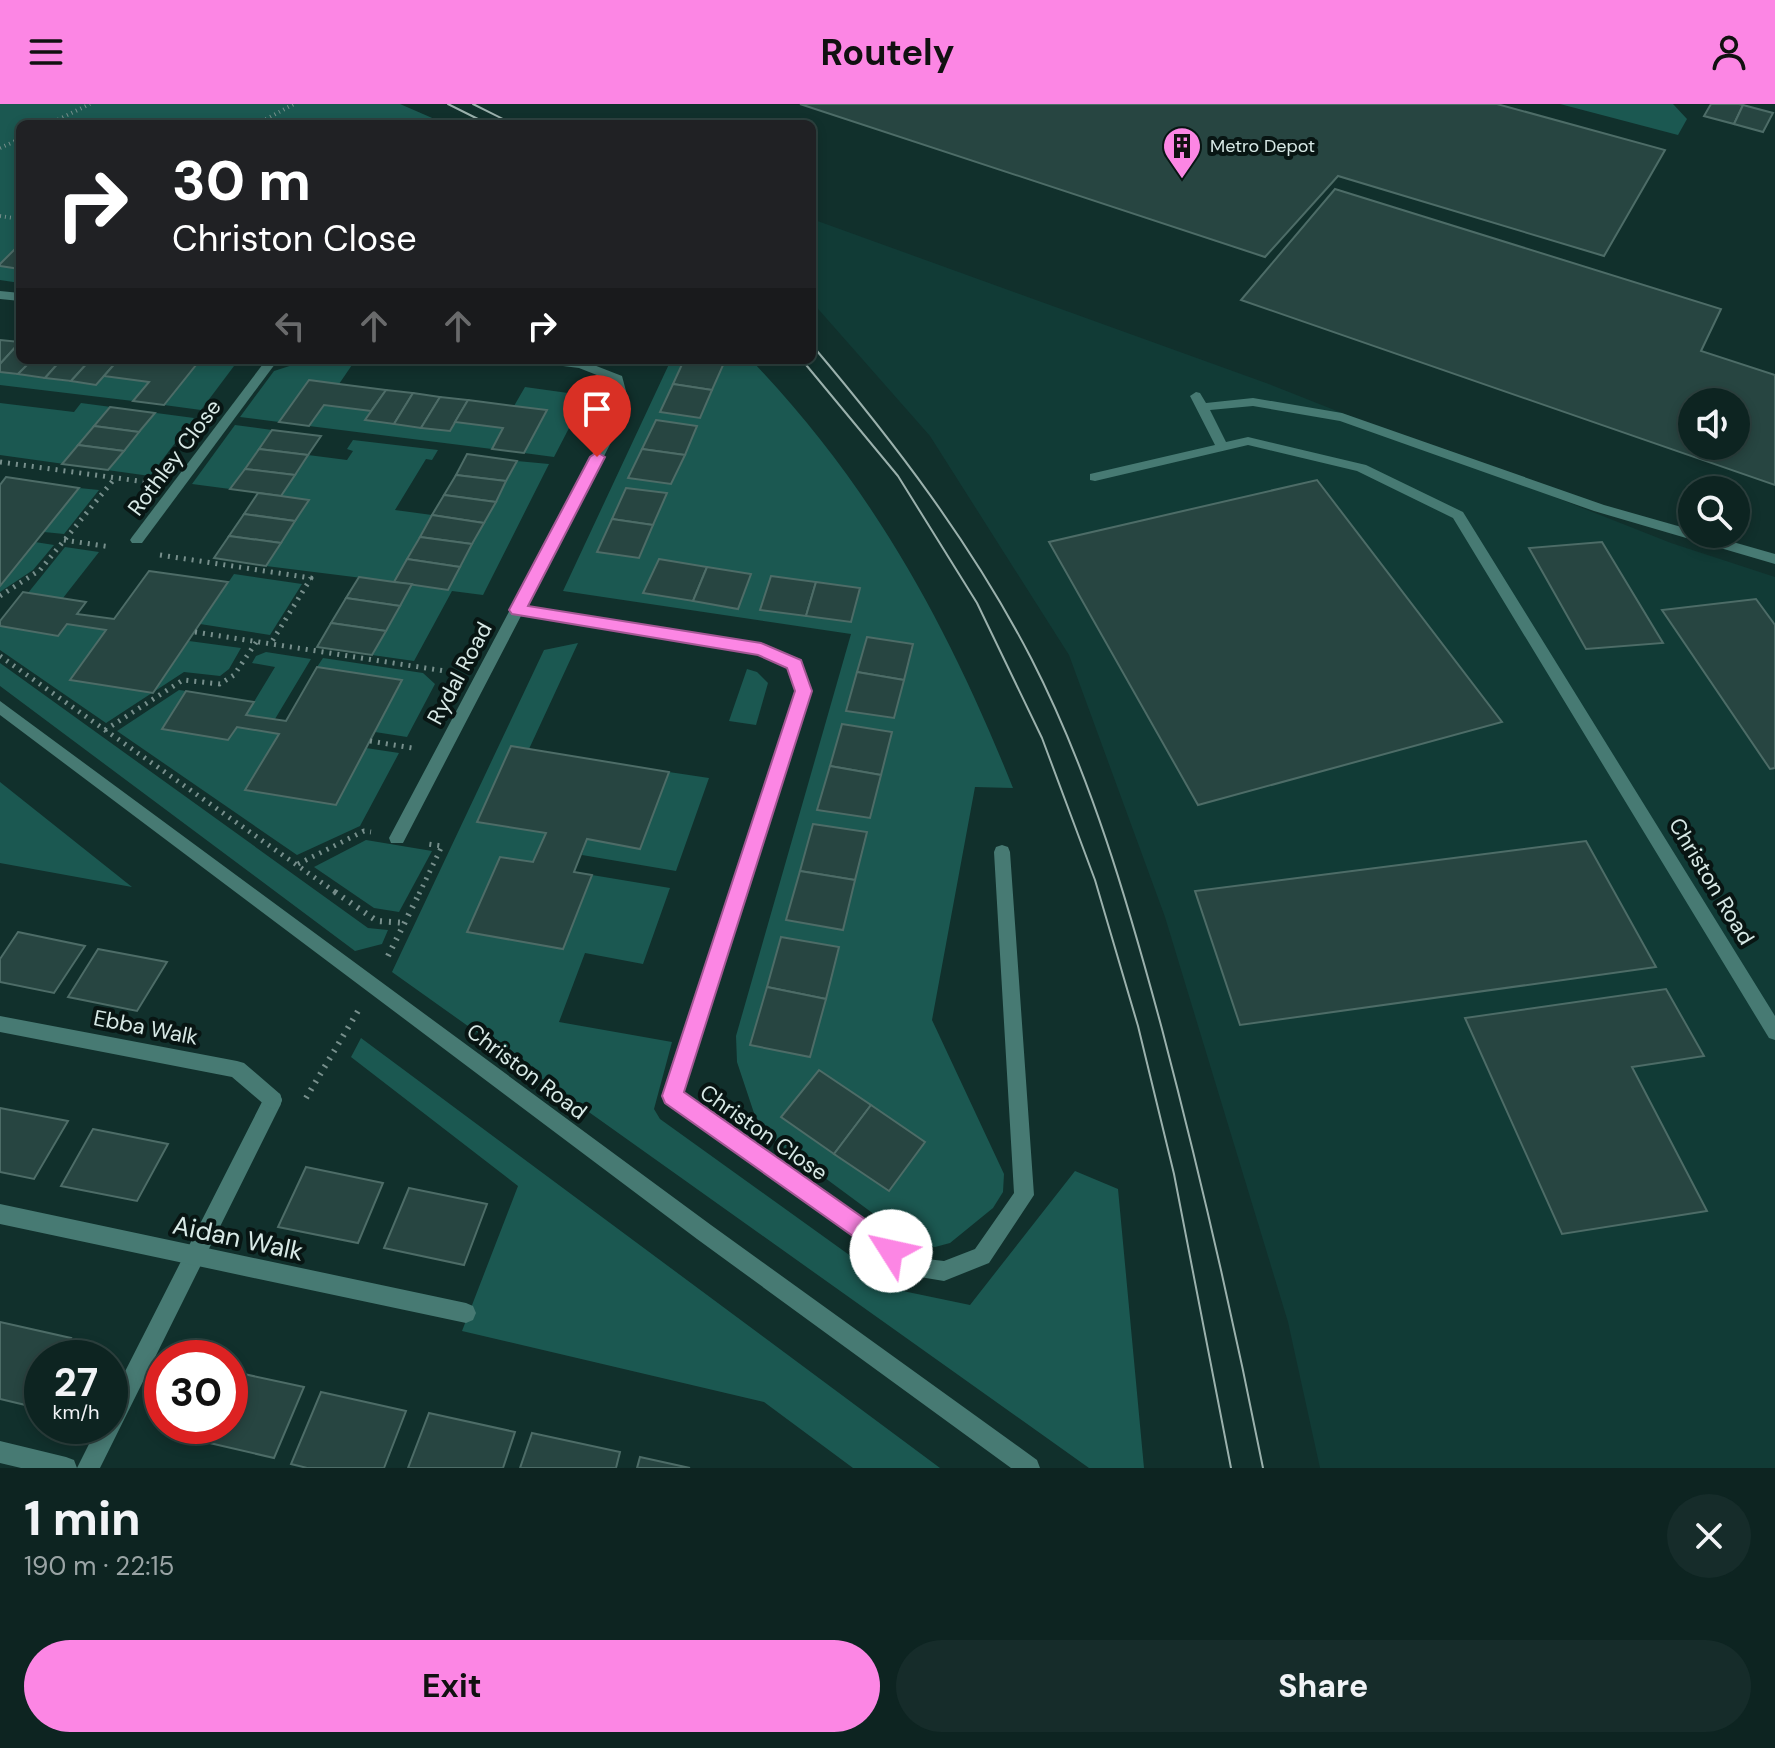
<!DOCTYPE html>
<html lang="en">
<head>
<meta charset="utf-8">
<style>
	body { margin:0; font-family:"DM Sans",sans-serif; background:#162c2a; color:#f1f3f6; height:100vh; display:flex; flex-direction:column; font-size:30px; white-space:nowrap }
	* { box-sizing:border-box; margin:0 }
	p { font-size:26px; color:#9aa4a5 }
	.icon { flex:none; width:44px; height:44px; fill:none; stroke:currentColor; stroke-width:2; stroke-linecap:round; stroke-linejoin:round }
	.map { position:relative; height:1364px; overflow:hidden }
	.panel { display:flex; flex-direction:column; background:#0d2421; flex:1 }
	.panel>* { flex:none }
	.hud { position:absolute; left:16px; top:16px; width:800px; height:244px; border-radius:12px; box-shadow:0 4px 12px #0003,0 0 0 2px #2d413f; background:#202124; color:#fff; overflow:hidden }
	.buttons { position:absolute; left:1678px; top:284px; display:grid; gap:16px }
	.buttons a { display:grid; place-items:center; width:72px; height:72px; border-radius:50%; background:#0d2421; box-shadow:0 4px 12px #0003,0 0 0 2px #2d413f; font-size:40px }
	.speed { position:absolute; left:24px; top:1236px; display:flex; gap:16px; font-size:40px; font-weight:700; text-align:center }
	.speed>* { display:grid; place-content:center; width:104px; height:104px; border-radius:50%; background:#0d2421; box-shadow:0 4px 12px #0003,0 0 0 2px #2d413f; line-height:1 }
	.speed small { font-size:20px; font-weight:400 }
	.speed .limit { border:12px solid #d22; background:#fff; color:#111 }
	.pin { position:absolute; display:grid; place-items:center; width:68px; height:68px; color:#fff; margin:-82px -34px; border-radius:50% 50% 50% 0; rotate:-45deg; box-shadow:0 0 8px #0007 }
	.pin .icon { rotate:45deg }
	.me { position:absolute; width:88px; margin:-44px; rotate:305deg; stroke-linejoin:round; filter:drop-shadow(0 0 6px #0008) }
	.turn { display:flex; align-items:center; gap:28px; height:168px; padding:0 24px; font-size:36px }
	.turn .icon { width:104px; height:104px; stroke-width:2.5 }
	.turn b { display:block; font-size:56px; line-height:68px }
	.lanes { display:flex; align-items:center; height:76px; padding:0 24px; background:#0003; justify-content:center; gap:40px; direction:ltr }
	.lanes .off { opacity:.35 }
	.round { display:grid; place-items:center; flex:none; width:84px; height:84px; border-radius:42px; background:#162c2a }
	.summary { display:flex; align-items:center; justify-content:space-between; height:136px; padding:0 24px }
	h1 { font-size:48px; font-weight:700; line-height:60px }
	.button { display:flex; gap:16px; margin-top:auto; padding:16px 24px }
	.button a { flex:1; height:92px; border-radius:48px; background:#fc86e4; color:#111; font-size:32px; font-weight:700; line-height:92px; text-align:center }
	.button a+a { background:#162c2a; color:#f1f3f6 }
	header { display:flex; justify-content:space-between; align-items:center; height:104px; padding:0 24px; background:#fc86e4; color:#111; font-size:36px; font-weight:700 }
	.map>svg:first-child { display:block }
</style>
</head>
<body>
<header><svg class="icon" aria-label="menu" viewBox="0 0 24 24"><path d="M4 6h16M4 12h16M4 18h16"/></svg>Routely<svg class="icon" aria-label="person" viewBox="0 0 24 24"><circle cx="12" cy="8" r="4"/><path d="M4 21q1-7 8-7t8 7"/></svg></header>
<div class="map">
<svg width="1775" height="1364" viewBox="0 0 1775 1364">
	<rect width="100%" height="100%" fill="#11302c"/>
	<!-- built -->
	<path fill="#113b36" d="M 812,115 L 1266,279 L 1671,439 L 1775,473 L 1775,1364 L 1320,1364 L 1288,1218 L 1165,813 L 1069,551 L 930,332 L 812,198 Z"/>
	<!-- green -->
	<g fill="#1b5851">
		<path d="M 0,0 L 400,0 L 446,20 L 20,20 L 20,179 L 0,176 Z"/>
		<path d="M 1560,0 L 1673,0 L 1687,15 L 1678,31 Z"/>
		<path d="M 173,256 L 230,256 L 234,262 L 201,306 L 164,301 L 194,261 Z"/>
		<path d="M 308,256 L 352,261 L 339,280 L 309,276 L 279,318 L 240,313 L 274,267 Z"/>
		<path d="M 660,256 L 751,256 C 873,383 948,522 1013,684 L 975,683 L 932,916 L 1004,1070 L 1003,1088 L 993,1104 L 950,1139 L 935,1143 L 913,1139 L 775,1037 L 757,1018 L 737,958 L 736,932 L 851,530 L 563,487 L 670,258 Z"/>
		<path d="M 0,268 L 96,281 L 104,272 L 149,278 L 133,297 L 0,281 Z"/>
		<path d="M 525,283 L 568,289 L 581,301 L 554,353 L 524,349 L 547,307 L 514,302 Z"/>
		<path d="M 0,299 L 74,308 L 81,299 L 194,314 L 150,372 L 0,351 Z"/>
		<path d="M 324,301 L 371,307 L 366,316 L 450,327 L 455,318 L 503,324 L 492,345 L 309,322 Z"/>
		<path d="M 235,321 L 272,326 L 230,385 L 192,380 Z"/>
		<path d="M 353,336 L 438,346 L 432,356 L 426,355 L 395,406 L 432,411 L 394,478 L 266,462 L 309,396 L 281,392 L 308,351 L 347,356 L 353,347 L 347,345 Z"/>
		<path d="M 517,357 L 549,360 L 483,491 L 452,487 L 414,557 L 372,551 L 412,480 L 448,486 Z"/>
		<path d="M 79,384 L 99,386 L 64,430 L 44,428 Z"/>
		<path d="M 35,438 L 54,441 L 33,466 L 0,488 L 0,482 Z"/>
		<path d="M 65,443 L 99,448 L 63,494 L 28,489 Z"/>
		<path d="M 234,470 L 302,480 L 270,531 L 200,520 Z"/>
		<path d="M 67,520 L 106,526 L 70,576 L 153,589 L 189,537 L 241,544 L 229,565 L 220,572 L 184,568 L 106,619 L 0,546 L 0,522 L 58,532 Z"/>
		<path d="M 578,539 L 529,645 L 511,643 L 477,717 L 546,729 L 533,758 L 500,753 L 467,828 L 562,845 L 592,771 L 670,784 L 643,860 L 585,849 L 559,918 L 672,938 L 654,1005 L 660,1015 L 898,1186 L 970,1201 L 1075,1067 L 1118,1085 L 1144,1364 L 1089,1364 L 392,868 L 544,546 Z"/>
		<path d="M 266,548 L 311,555 L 275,615 L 246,611 L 275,563 L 252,559 L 256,552 Z"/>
		<path d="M 323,554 L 423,569 L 435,580 L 407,633 L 375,628 L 402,576 L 317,563 Z"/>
		<path d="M 0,559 L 368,824 L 388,826 L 382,840 L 355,847 L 0,582 Z"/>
		<path d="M 747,565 L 757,568 L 768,579 L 756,621 L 729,617 Z"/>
		<path d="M 179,586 L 186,587 L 162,625 L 237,623 L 279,630 L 246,686 L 335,701 L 366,644 L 399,649 L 360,722 L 297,751 L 117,627 Z"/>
		<path d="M 669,668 L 709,674 L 676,767 L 582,751 L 587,735 L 640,745 Z"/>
		<path d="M 0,678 L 132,783 L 0,759 Z"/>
		<path d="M 366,736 L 432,747 L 399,808 L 374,804 L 314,763 Z"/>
		<path d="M 361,934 L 940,1364 L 853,1364 L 764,1298 L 462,1227 L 518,1082 L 351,953 Z"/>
	</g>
	<!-- building -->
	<g fill="#274541" stroke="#4d6c67" stroke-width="2" fill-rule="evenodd">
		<path d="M 800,0 L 1497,0 L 1665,46 L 1604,152 L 1338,72 L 1265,153 Z"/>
		<path d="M 1711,0 L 1739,0 L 1743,1 L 1734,20 L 1704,12 Z"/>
		<path d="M 1743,1 L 1773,9 L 1763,28 L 1734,20 Z"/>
		<path d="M 1335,85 L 1721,205 L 1701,247 L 1775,271 L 1775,381 L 1241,196 ZM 1692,298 L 1736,298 L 1736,342 L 1692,342 Z"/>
		<path d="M 19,141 L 20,165 L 0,162 L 0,160 Z"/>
		<path d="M 0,236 L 20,238 L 1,259 L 0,258 Z"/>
		<path d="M 20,238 L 20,256 L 32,256 L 18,270 L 0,268 L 0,260 Z"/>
		<path d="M 32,256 L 61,256 L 45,274 L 18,270 Z"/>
		<path d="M 61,256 L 90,256 L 71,277 L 45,274 Z"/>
		<path d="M 90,256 L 118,256 L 96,281 L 71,277 Z"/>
		<path d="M 118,256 L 157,256 L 196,261 L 164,301 L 133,297 L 149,278 L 104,272 Z"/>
		<path d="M 684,256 L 724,259 L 712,286 L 673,280 Z"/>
		<path d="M 309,276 L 339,280 L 386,286 L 371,307 L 324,301 L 309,322 L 279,318 Z"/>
		<path d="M 673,280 L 712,286 L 700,314 L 660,308 Z"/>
		<path d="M 386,286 L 413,289 L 394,320 L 365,316 Z"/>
		<path d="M 413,289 L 440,293 L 421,324 L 394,320 Z"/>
		<path d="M 440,293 L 468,296 L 450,327 L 421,324 Z"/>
		<path d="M 468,296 L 514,302 L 547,306 L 524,349 L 492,345 L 503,324 L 455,318 Z"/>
		<path d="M 110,303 L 155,309 L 139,328 L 94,322 Z"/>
		<path d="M 656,316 L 697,322 L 685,351 L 642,345 Z"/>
		<path d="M 94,322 L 139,328 L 124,347 L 78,341 Z"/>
		<path d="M 272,326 L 321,332 L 308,351 L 259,345 Z"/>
		<path d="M 78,341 L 124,347 L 108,366 L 62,360 Z"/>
		<path d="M 259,345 L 308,351 L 295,371 L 245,365 Z"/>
		<path d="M 642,345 L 685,351 L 671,380 L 628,374 Z"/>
		<path d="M 467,350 L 517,357 L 506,377 L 456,371 Z"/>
		<path d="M 245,365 L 295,371 L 281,392 L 230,385 Z"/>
		<path d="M 456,371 L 506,377 L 496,398 L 444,391 Z"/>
		<path d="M 6,373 L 79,384 L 0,482 L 0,381 Z"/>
		<path d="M 1317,376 L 1502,618 L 1198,701 L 1049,438 Z"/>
		<path d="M 626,384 L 667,389 L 653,421 L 612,415 Z"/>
		<path d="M 258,389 L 281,392 L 309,396 L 295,417 L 244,410 Z"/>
		<path d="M 444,391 L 496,398 L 484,419 L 432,411 Z"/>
		<path d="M 244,410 L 295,417 L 281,439 L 229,432 Z"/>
		<path d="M 432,411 L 484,419 L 472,440 L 420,433 Z"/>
		<path d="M 612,415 L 653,421 L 639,454 L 597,448 Z"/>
		<path d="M 229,432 L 281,439 L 266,462 L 214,454 Z"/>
		<path d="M 420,433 L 472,440 L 460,463 L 407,455 Z"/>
		<path d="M 1602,438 L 1663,539 L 1586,545 L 1529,444 Z"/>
		<path d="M 407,455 L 460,463 L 448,486 L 394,478 Z"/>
		<path d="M 659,455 L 707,463 L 693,497 L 643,489 Z"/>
		<path d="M 707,463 L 751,470 L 738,505 L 693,497 Z"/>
		<path d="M 149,467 L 228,478 L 153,589 L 70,576 L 106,526 L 67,520 L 58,532 L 0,522 L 0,517 L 23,488 L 86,498 L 77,510 L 114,515 Z"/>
		<path d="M 771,472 L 816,478 L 806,512 L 760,506 Z"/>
		<path d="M 359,473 L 394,478 L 412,480 L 400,502 L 346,494 Z"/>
		<path d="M 816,478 L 860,484 L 851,518 L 806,512 Z"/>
		<path d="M 346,494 L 400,502 L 386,527 L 331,519 Z"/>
		<path d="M 1756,495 L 1775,521 L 1775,664 L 1770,665 L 1662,506 Z"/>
		<path d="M 331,519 L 386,527 L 372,551 L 317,543 Z"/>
		<path d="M 867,533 L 913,540 L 904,576 L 857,568 Z"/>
		<path d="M 317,563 L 402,576 L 336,701 L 245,686 L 279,630 L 237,623 L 228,636 L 162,625 L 186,587 L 254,598 L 246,611 L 286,617 Z"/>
		<path d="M 857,568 L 904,576 L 894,614 L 846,607 Z"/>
		<path d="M 842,620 L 892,628 L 881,671 L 830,662 Z"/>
		<path d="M 511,642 L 669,668 L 640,745 L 587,735 L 574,768 L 592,771 L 563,845 L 467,828 L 500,753 L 533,758 L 546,729 L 477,718 Z"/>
		<path d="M 830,662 L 881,671 L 870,714 L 817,706 Z"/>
		<path d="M 813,720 L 867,728 L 855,776 L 800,767 Z"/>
		<path d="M 1586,737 L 1656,863 L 1240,921 L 1195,787 Z"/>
		<path d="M 800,767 L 855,776 L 843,826 L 786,816 Z"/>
		<path d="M 18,828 L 85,842 L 54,889 L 0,878 L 0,855 Z"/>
		<path d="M 781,833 L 839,843 L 826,895 L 767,883 Z"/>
		<path d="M 98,845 L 167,858 L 137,907 L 68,893 Z"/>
		<path d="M 767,883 L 826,895 L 810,953 L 750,941 Z"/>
		<path d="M 1666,885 L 1704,952 L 1632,963 L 1707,1107 L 1562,1130 L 1465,914 Z"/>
		<path d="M 819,966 L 871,1001 L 834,1050 L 781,1013 Z"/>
		<path d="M 871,1001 L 925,1038 L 889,1087 L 834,1050 Z"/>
		<path d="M 0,1004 L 68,1017 L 34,1075 L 0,1068 Z"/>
		<path d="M 93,1025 L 168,1040 L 137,1097 L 61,1082 Z"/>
		<path d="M 306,1063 L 383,1079 L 358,1139 L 278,1123 Z"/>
		<path d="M 409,1084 L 487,1100 L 464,1161 L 384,1144 Z"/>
		<path d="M 0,1218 L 71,1234 L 60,1254 L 42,1254 L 42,1288 L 34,1303 L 0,1295 Z"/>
		<path d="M 230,1267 L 304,1283 L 274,1354 L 188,1334 L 194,1322 L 230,1322 Z"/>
		<path d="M 321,1288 L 406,1307 L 384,1364 L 307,1364 L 291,1360 Z"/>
		<path d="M 429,1309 L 515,1328 L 503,1364 L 408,1364 Z"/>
		<path d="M 532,1329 L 620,1348 L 616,1364 L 520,1364 Z"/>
		<path d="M 640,1353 L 690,1364 L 637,1364 Z"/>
	</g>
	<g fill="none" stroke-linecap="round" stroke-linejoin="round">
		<!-- path-far2 -->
		<g stroke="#778f8c" stroke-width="4" stroke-dasharray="1 4" stroke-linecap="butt">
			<path d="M 49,20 L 90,0"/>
			<path d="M 257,20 L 294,0"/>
			<path d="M 0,44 L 20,35"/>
			<path d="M 0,112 L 20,115"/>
		</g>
		<!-- path-far1 -->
		<g stroke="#778f8c" stroke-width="5" stroke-dasharray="2 6" stroke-linecap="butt">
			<path d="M 0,358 L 146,378"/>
			<path d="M 64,436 L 111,443"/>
			<path d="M 160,451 L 311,474 L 271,539"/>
			<path d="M 0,492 L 40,466 L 115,374"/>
			<path d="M 195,528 L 451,568"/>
			<path d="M 0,552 L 338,790"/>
			<path d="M 105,626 L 183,576 L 220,580 L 234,571 L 257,537"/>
			<path d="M 370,637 L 412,644"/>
			<path d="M 298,760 L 364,727 L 371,728"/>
			<path d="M 419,790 L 442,742 L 428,740"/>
		</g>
		<!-- path -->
		<g stroke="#778f8c" stroke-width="6" stroke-dasharray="2 7" stroke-linecap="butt">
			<path d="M 335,788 L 377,817 L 406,819"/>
			<path d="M 388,852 L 420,788"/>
			<path d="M 306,994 L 358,907"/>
		</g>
		<!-- lane -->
		<g fill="#477a73" fill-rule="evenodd">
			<path d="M 1196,288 L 1200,289 L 1206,299 L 1253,294 L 1342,309 L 1604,401 L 1692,426 L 1692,430 L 1705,430 L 1775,450 L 1775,460 L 1594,407 L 1340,317 L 1253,302 L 1210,306 L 1226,338 L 1248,333 L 1366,361 L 1463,408 L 1775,912 L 1775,936 L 1769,934 L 1453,414 L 1357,367 L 1248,341 L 1095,377 L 1090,376 L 1090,370 L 1215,341 L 1190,292 Z"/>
			<path d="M 273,987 L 280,990 L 282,996 L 280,1002 L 100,1364 L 77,1364 L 98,1322 L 110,1322 L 110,1297 L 266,990 Z"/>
		</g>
		<!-- street -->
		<g fill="#477a73" fill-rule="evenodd">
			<path d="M 0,187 L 20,189 L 20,197 L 0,195 Z"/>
			<path d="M 266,256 L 278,256 L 142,439 L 132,439 L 130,436 L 132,433 Z"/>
			<path d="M 541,256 L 581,256 L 622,272 L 630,302 L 526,502 L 761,540 L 800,556 L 811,587 L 682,989 L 918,1154 L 944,1157 L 975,1145 L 1014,1089 L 994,748 L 996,743 L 1002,741 L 1008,743 L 1010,748 L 1034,1091 L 989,1159 L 944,1177 L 908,1171 L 665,998 L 663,992 L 795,587 L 789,563 L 758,550 L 521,512 L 403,739 L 391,739 L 389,734 L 618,302 L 612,277 L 579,264 L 547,260 Z"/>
			<path d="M 0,597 L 711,1121 L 1037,1356 L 1040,1364 L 1011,1364 L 697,1135 L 0,611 Z"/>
			<path d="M 0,912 L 237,957 L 244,959 L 280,990 L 282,996 L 280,1002 L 273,1005 L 266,1002 L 232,973 L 0,928 Z"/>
			<path d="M 0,1100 L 466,1199 L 473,1202 L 476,1209 L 473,1216 L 466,1219 L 0,1120 Z"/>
			<path d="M 0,1337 L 66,1353 L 74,1356 L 77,1364 L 21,1364 L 0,1359 Z"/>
		</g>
		<!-- tram -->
		<g stroke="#9bb1ad" stroke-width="2">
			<path d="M 448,0 L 484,18"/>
			<path d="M 473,0 L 513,20"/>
			<path d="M 812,241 C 894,338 972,440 1031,554 C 1091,671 1128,799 1162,925 C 1200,1070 1234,1217 1263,1364"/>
			<path d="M 802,256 L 898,372 L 977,499 L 1042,634 L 1095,776 L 1138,922 L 1174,1070 L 1231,1364"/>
		</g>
	</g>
	<!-- route -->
	<path fill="#fc86e4" stroke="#a45794" stroke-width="2" d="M 597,348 L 605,353 L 528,502 L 761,539 L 801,556 L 812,587 L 684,988 L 899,1139 L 902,1147 L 899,1155 L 891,1159 L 665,999 L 662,992 L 795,587 L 787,564 L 758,551 L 512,510 L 509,506 L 590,353 Z"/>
	<!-- icons -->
	<defs>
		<symbol id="building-pin" viewBox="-11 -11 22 30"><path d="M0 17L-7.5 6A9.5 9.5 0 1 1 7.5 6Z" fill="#fc86e4" stroke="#081513"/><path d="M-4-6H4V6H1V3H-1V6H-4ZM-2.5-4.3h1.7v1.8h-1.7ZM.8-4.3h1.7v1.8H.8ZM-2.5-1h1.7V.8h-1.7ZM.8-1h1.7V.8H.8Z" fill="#111"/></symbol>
	</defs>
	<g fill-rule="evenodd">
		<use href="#building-pin" x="1160" y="20" width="44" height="60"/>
	</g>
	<g text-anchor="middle" stroke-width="8" stroke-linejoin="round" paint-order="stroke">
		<!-- far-poi labels -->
		<g font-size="18" fill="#d8e9e6" stroke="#081513" text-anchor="start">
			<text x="1210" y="48">Metro Depot</text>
		</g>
		<!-- street labels -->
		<g font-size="22" fill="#d8e9e6" stroke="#081513">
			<text transform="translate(174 353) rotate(-53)" y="8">Rothley Close</text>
			<text transform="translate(459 569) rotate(-62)" y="8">Rydal Road</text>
			<text transform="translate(1712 777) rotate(59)" y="8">Christon Road</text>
			<text transform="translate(146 923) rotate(11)" y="8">Ebba Walk</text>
			<text transform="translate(527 967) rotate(37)" y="8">Christon Road</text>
			<text transform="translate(764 1028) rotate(35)" y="8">Christon Close</text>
		</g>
		<!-- near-street labels -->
		<g font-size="26" fill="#d8e9e6" stroke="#081513">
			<text transform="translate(238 1134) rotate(12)" y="9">Aidan Walk</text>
		</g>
	</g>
</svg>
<div class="buttons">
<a><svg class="icon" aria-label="sound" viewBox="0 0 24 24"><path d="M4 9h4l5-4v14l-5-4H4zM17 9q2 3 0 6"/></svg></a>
<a><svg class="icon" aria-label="search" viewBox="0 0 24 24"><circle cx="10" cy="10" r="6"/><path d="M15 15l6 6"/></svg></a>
</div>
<div class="speed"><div>27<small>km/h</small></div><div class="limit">30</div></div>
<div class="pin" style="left:597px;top:353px;background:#d93025"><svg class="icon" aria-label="arrive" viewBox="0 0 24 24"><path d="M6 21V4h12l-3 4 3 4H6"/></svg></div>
<svg class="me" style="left:891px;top:1147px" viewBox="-20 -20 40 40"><circle r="19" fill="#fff"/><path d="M0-13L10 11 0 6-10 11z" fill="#fc86e4"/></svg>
<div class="hud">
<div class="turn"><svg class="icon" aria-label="right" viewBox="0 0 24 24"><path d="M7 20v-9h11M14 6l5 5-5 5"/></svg><div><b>30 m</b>Christon Close</div></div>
<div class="lanes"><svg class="icon off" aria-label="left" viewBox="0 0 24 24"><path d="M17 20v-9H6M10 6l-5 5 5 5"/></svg><svg class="icon off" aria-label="ahead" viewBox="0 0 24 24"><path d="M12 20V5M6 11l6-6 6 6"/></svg><svg class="icon off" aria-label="ahead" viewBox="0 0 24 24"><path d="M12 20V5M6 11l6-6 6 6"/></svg><svg class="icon" aria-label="right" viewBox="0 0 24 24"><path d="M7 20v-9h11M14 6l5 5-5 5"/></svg></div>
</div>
</div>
<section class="panel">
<div class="summary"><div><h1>1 min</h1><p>190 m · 22:15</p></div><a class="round"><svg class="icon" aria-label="close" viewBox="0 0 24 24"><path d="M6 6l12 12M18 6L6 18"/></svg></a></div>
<div class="button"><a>Exit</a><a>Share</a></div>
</section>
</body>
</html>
